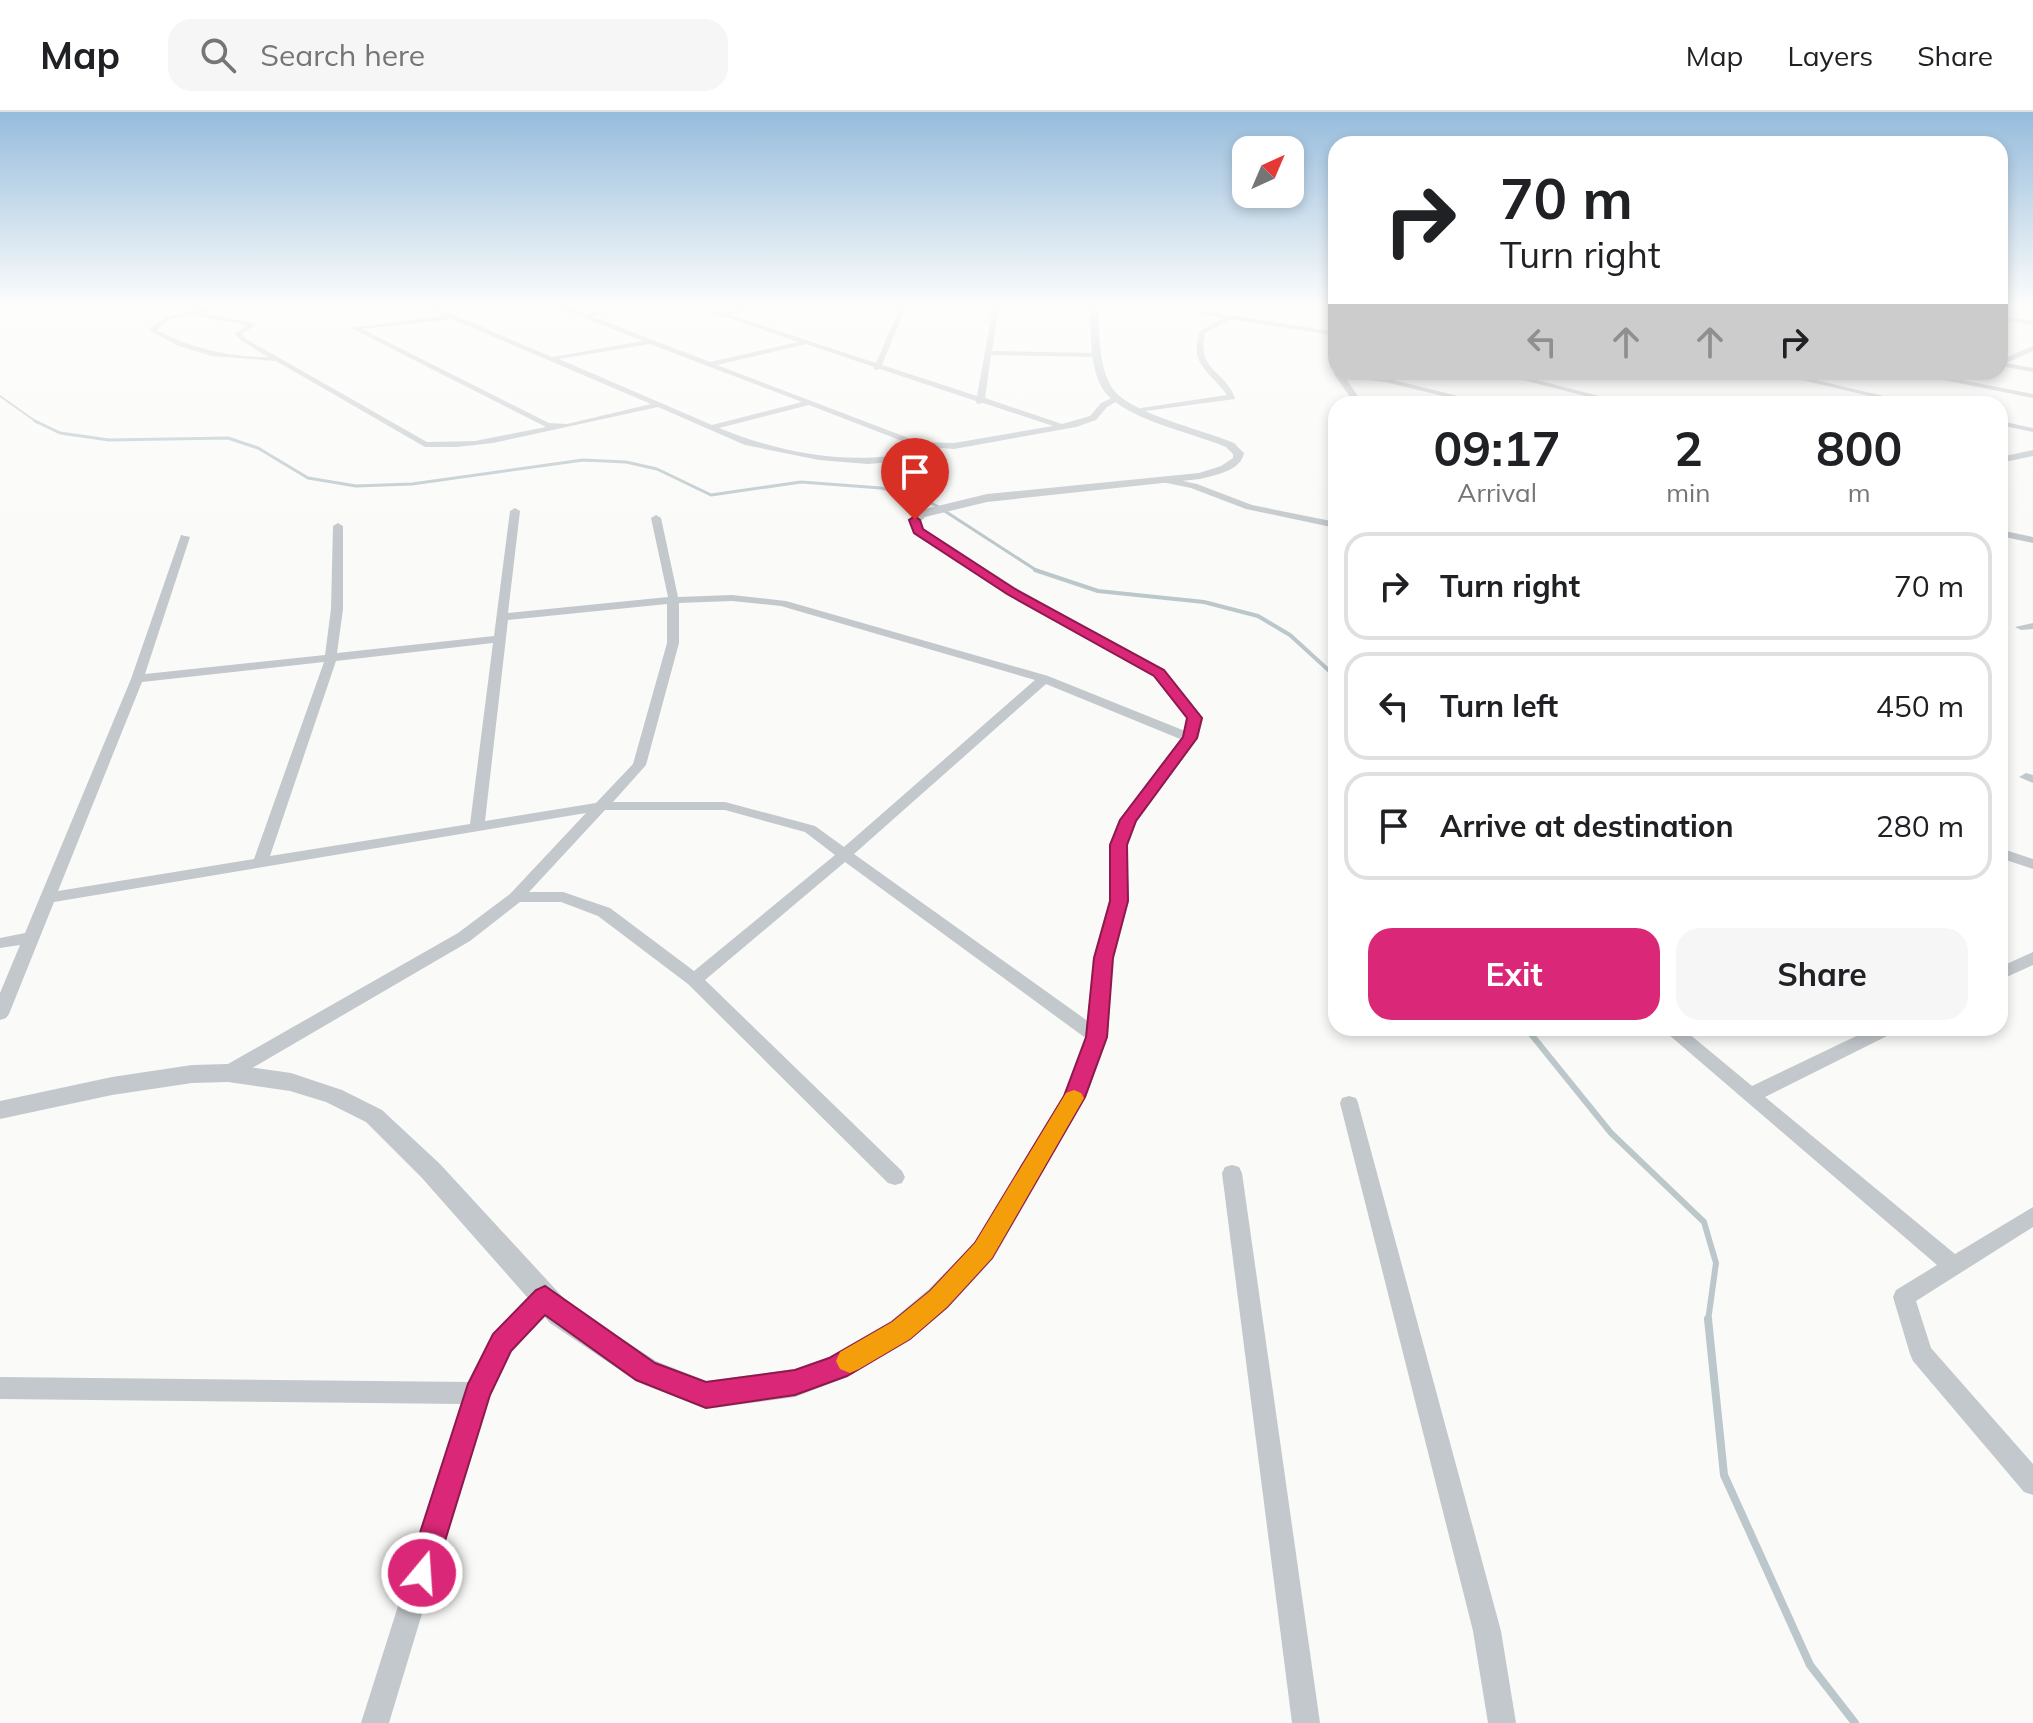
<!DOCTYPE html>
<html lang="en">
<head>
<meta charset="utf-8">
<style>
	body { margin:0; font-family:Mulish,sans-serif; background:#f6f6f6; color:#202124; height:100vh; display:flex; flex-direction:column; font-size:30px; white-space:nowrap }
	* { box-sizing:border-box; margin:0 }
	p { font-size:26px; color:#757577 }
	.icon { flex:none; width:44px; height:44px; fill:none; stroke:currentColor; stroke-width:2; stroke-linecap:round; stroke-linejoin:round }
	.map { position:relative; flex:1; overflow:hidden }
	.details { position:absolute; left:1328px; top:284px; width:680px; height:640px; display:flex; flex-direction:column; background:#fff; border-radius:24px; box-shadow:0 4px 12px #0003 }
	.details>* { flex:none }
	.top-card { position:absolute; left:1328px; top:24px; width:680px; height:244px; border-radius:24px; box-shadow:0 4px 12px #0003; background:#fff; color:#202124; overflow:hidden }
	.needle { width:52px; rotate:44deg }
	.fabs { position:absolute; left:1232px; top:24px; display:grid; gap:16px }
	.fabs a { display:grid; place-items:center; width:72px; height:72px; border-radius:16px; background:#fff; box-shadow:0 4px 12px #0003; font-size:40px }
	.pin { position:absolute; display:grid; place-items:center; width:68px; height:68px; color:#fff; margin:-82px -34px; border-radius:50% 50% 50% 0; rotate:-45deg; box-shadow:0 0 8px #0007 }
	.pin .icon { rotate:45deg }
	.me { position:absolute; width:88px; margin:-44px; rotate:18deg; stroke-linejoin:round; filter:drop-shadow(0 0 6px #0008) }
	.turn { display:flex; align-items:center; gap:28px; height:168px; padding:0 40px; font-size:36px }
	.turn .icon { width:104px; height:104px; stroke-width:2.5 }
	.turn b { display:block; font-size:56px; line-height:68px }
	.lanes { display:flex; align-items:center; height:76px; padding:0 40px; background:#0003; justify-content:center; gap:40px; direction:ltr }
	.lanes .off { opacity:.35 }
	.eta { display:flex; justify-content:space-evenly; align-items:center; height:136px; text-align:center }
	.eta b { font-size:48px; font-weight:700; line-height:56px }
	.button { display:flex; gap:16px; margin-top:auto; padding:16px 40px }
	.button a { flex:1; height:92px; border-radius:24px; background:#db2777; color:#fff; font-size:32px; font-weight:700; line-height:92px; text-align:center }
	.button a+a { background:#f6f6f6; color:#202124 }
	ul { padding:0; list-style:none }
	li { display:flex; align-items:center; gap:24px; height:108px; margin:0 16px 12px; padding:0 24px; border:4px solid #e0e0e0; border-radius:24px }
	li div { flex:1 }
	li b { display:block; font-size:30px }
	li em { font-style:normal }
	header { display:flex; align-items:center; gap:48px; box-sizing:border-box; height:112px; padding:0 40px; background:#fff; border-bottom:2px solid #e0e0e0 }
	header strong { font-size:38px }
	nav { display:flex; gap:44px; margin-inline-start:auto; font-size:28px }
	.search { width:560px; height:72px; background:#f6f6f6; display:flex; align-items:center; gap:20px; box-sizing:border-box; padding:0 28px; border-radius:24px; color:#757577; font-size:30px }
	.map>svg:first-child { display:block }
</style>
</head>
<body>
<header>
<strong>Map</strong>
<div class="search"><svg class="icon" aria-label="search" viewBox="0 0 24 24"><circle cx="10" cy="10" r="6"/><path d="M15 15l6 6"/></svg>Search here</div>
<nav><a>Map</a><a>Layers</a><a>Share</a></nav>
</header>
<div class="map">
<svg width="2033" height="1611" viewBox="0 0 2033 1611">
	<rect width="100%" height="100%" fill="#fafaf8"/>
	<g fill="none" stroke-linecap="round" stroke-linejoin="round">
		<!-- stream-far4 -->
		<path stroke="#bbc7cb" stroke-width="2" d="M 0,284 L 38,311"/>
		<!-- stream-far3 -->
		<path stroke="#bbc7cb" stroke-width="3" d="M 35,309 L 60,321 L 109,328 L 228,326 L 258,336 L 308,366 L 356,374 L 412,372 L 583,348 L 626,350 L 657,357 L 711,383 L 801,370 L 881,376 L 916,384 L 937,394 L 1039,460"/>
		<!-- stream-far2 -->
		<path stroke="#bbc7cb" stroke-width="4" d="M 1035,458 L 1098,479 L 1204,490 L 1258,504 L 1290,523 L 1336,565"/>
		<!-- stream-far1 -->
		<path stroke="#bbc7cb" stroke-width="6" d="M 1526,916 L 1611,1021 L 1704,1110 L 1716,1151 L 1708,1209"/>
		<!-- stream -->
		<path stroke="#bbc7cb" stroke-width="8" d="M 1708,1207 L 1724,1363 L 1810,1553 L 1855,1611"/>
		<!-- minor -->
		<g fill="#c3c8cc" fill-rule="evenodd">
			<path d="M 427,195 L 435,195 L 552,245 L 643,229 L 557,195 L 566,195 L 584,202 L 631,195 L 591,204 L 710,250 L 798,230 L 696,195 L 723,201 L 761,195 L 730,203 L 876,251 L 900,195 L 906,195 L 882,253 L 977,284 L 993,195 L 999,195 L 992,239 L 1098,241 L 1102,243 L 1098,245 L 991,243 L 985,286 L 1062,312 L 1090,304 L 1101,291 L 1114,285 L 1121,287 L 1107,295 L 1096,308 L 1076,315 L 954,337 L 942,336 L 918,345 L 892,350 L 868,352 L 819,348 L 745,333 L 658,295 L 493,331 L 457,335 L 425,335 L 276,249 L 212,244 L 179,234 L 148,218 L 166,205 L 205,196 L 208,198 L 202,201 L 252,211 L 254,214 L 242,222 L 246,227 L 427,330 L 475,329 L 546,315 L 351,216 L 445,204 ZM 193,203 L 247,213 L 235,222 L 242,229 L 268,245 C 228,245 191,236 156,218 L 170,207 ZM 452,207 L 651,292 L 567,312 L 549,311 L 362,217 ZM 650,232 L 802,290 L 712,313 L 559,247 ZM 806,232 L 874,255 L 874,258 L 880,257 L 976,289 L 977,292 L 983,291 L 1053,314 L 954,331 L 919,330 L 717,253 ZM 809,293 L 915,334 L 931,335 C 862,357 785,343 719,316 Z"/>
			<path d="M 1198,198 L 1336,220 L 1336,248 L 1332,246 L 1332,223 L 1231,207 L 1205,221 C 1196,260 1227,259 1235,287 L 1138,300 L 1141,296 L 1227,283 C 1210,259 1188,253 1200,219 L 1223,206 L 1196,201 Z"/>
			<path d="M 2000,204 L 2033,209 L 2033,213 L 2000,208 Z"/>
			<path d="M 2033,234 L 2033,239 L 2006,251 L 2033,256 L 2033,260 L 2000,254 L 2000,248 Z"/>
			<path d="M 1335,258 L 1385,266 L 1490,292 L 1476,292 L 1385,270 L 1345,265 L 1363,292 L 1355,292 L 1334,262 Z"/>
			<path d="M 1492,260 L 1505,260 L 1630,292 L 1616,292 Z"/>
			<path d="M 1768,260 L 1782,260 L 1917,292 L 1903,292 Z"/>
			<path d="M 1904,260 L 1920,260 L 2033,282 L 2033,286 Z"/>
			<path d="M 1747,284 L 1778,290 L 1779,292 L 1744,288 Z"/>
			<path d="M 2000,309 L 2033,316 L 2033,320 L 2000,313 Z"/>
			<path d="M 2033,338 L 2033,344 L 2000,351 L 2000,345 Z"/>
			<path d="M 1165,365 L 1197,372 L 1252,393 L 1336,410 L 1336,416 L 1246,397 L 1191,376 L 1162,370 L 1162,366 Z"/>
			<path d="M 515,396 L 520,399 L 508,501 L 668,485 L 651,406 L 656,403 L 661,406 L 678,485 L 732,483 L 786,489 L 1048,564 L 1195,623 L 1195,629 L 1185,629 L 1046,572 L 854,742 L 1103,920 L 1106,925 L 1103,930 L 1091,930 L 845,750 L 705,868 L 902,1059 L 905,1065 L 902,1071 L 895,1073 L 888,1071 L 688,872 L 598,804 L 561,790 L 520,790 L 470,829 L 235,966 L 228,968 L 221,966 L 219,961 L 221,956 L 458,821 L 510,782 L 586,701 L 54,790 L 9,902 L 6,906 L 0,908 L 0,881 L 20,833 L 0,836 L 0,826 L 25,821 L 131,567 L 181,423 L 190,425 L 145,562 L 325,543 L 331,497 L 333,414 L 338,411 L 343,414 L 343,497 L 337,541 L 494,524 L 510,399 ZM 732,489 L 781,494 L 1035,568 L 844,735 L 815,714 L 725,690 L 613,690 L 646,653 L 679,531 L 679,491 ZM 667,492 L 667,531 L 633,652 L 596,691 L 485,709 L 508,508 ZM 493,531 L 470,712 L 270,744 L 336,549 ZM 324,550 L 254,747 L 58,779 L 142,570 ZM 605,698 L 725,698 L 805,720 L 835,743 L 694,859 L 610,796 L 563,780 L 529,780 Z"/>
			<path d="M 2000,418 L 2033,425 L 2033,431 L 2000,424 Z"/>
			<path d="M 2033,511 L 2033,517 L 2021,518 L 2015,515 Z"/>
			<path d="M 2026,661 L 2033,663 L 2033,671 L 2019,665 Z"/>
			<path d="M 2000,736 L 2033,747 L 2033,757 L 2000,746 Z"/>
			<path d="M 2033,840 L 2033,853 L 2000,868 L 2000,855 Z"/>
			<path d="M 1661,916 L 1682,916 L 1752,974 L 1873,916 L 1898,916 L 1895,920 L 1765,985 L 1955,1142 L 2033,1095 L 2033,1115 L 1916,1189 L 1931,1236 L 2033,1352 L 2033,1383 L 2024,1380 L 1913,1249 L 1910,1242 L 1893,1185 L 1896,1178 L 1937,1153 Z"/>
			<path d="M 1349,984 L 1356,986 L 1358,991 L 1501,1519 L 1516,1611 L 1488,1611 L 1473,1519 L 1340,991 L 1342,986 Z"/>
			<path d="M 1232,1053 L 1239,1055 L 1242,1061 L 1320,1611 L 1292,1611 L 1222,1061 L 1225,1055 Z"/>
			<path d="M 545,1175 L 553,1178 L 556,1185 L 553,1192 L 510,1238 L 488,1283 L 389,1611 L 361,1611 L 462,1292 L 0,1287 L 0,1265 L 470,1270 L 494,1224 L 537,1178 Z"/>
		</g>
		<!-- tertiary -->
		<path fill="#c3c8cc" fill-rule="evenodd" d="M 1090,195 L 1098,195 C 1100,221 1098,251 1111,274 C 1125,301 1205,318 1234,331 L 1244,341 C 1241,359 1215,363 1200,367 L 987,390 L 925,405 L 921,409 L 924,417 L 1016,476 L 1164,558 L 1203,606 L 1198,626 L 1137,709 L 1127,733 L 1129,789 L 1113,846 L 1108,925 L 1086,985 L 993,1147 L 948,1196 L 911,1227 L 847,1265 L 795,1285 L 706,1297 L 636,1269 L 550,1211 L 422,1066 L 366,1010 L 326,990 L 290,979 L 228,970 L 192,971 L 112,983 L 0,1007 L 0,989 L 112,965 L 192,953 L 228,952 L 291,961 L 342,978 L 382,998 L 440,1052 L 570,1193 L 656,1249 L 706,1269 L 795,1257 L 828,1246 L 891,1209 L 928,1178 L 975,1131 L 1004,1083 L 1063,984 L 1086,925 L 1093,846 L 1109,789 L 1109,733 L 1119,708 L 1182,625 L 1187,606 L 1154,564 L 1006,482 L 914,422 L 909,408 L 917,399 L 987,382 L 1199,361 L 1221,354 L 1233,346 L 1233,342 L 1226,335 C 1194,321 1117,306 1101,274 C 1089,250 1091,221 1090,195 Z"/>
	</g>
	<!-- sky -->
	<linearGradient id="sky" x2="0" y2="1"><stop stop-color="#96bcdc"/><stop offset="0.46" stop-color="#fdfdfc"/><stop offset="1" stop-color="#fdfdfc" stop-opacity="0"/></linearGradient>
	<rect width="2033" height="420" fill="url(#sky)"/>
	<!-- route -->
	<path fill="#db2777" stroke="#8e194d" stroke-width="2" d="M 915,404 L 920,408 L 923,417 L 1015,477 L 1164,558 L 1202,606 L 1197,626 L 1136,709 L 1127,733 L 1128,789 L 1113,846 L 1107,925 L 1085,985 L 992,1146 L 947,1195 L 910,1227 L 847,1264 L 795,1283 L 706,1296 L 636,1268 L 545,1203 L 511,1239 L 490,1283 L 432,1471 L 422,1476 L 411,1471 L 407,1461 L 468,1272 L 493,1222 L 536,1178 L 545,1174 L 655,1251 L 706,1270 L 795,1258 L 829,1246 L 892,1210 L 930,1179 L 975,1131 L 1064,984 L 1086,925 L 1094,846 L 1110,789 L 1110,733 L 1120,708 L 1183,625 L 1187,606 L 1154,564 L 1007,482 L 914,421 L 909,408 Z"/>
	<!-- slow -->
	<path fill="#f59e0b" d="M 1074,978 L 1081,981 L 1084,986 L 992,1146 L 947,1195 L 910,1227 L 859,1257 L 850,1261 L 840,1257 L 836,1249 L 840,1240 L 892,1210 L 930,1179 L 975,1131 L 1066,981 Z"/>
</svg>
<div class="fabs">
<a><svg class="needle" viewBox="-14 -14 28 28"><path d="M0-13l5 13h-10z" fill="#e53935"/><path d="M0 13l5-13h-10z" fill="#757577"/></svg></a>
</div>
<div class="pin" style="left:915px;top:408px;background:#d93025"><svg class="icon" aria-label="arrive" viewBox="0 0 24 24"><path d="M6 21V4h12l-3 4 3 4H6"/></svg></div>
<svg class="me" style="left:422px;top:1461px" viewBox="-20 -20 40 40"><circle r="17" fill="#db2777" stroke="#fff" stroke-width="3"/><path d="M0-11L8 9 0 5-8 9z" fill="#fff"/></svg>
<div class="top-card">
<div class="turn"><svg class="icon" aria-label="right" viewBox="0 0 24 24"><path d="M7 20v-9h11M14 6l5 5-5 5"/></svg><div><b>70 m</b>Turn right</div></div>
<div class="lanes"><svg class="icon off" aria-label="left" viewBox="0 0 24 24"><path d="M17 20v-9H6M10 6l-5 5 5 5"/></svg><svg class="icon off" aria-label="ahead" viewBox="0 0 24 24"><path d="M12 20V5M6 11l6-6 6 6"/></svg><svg class="icon off" aria-label="ahead" viewBox="0 0 24 24"><path d="M12 20V5M6 11l6-6 6 6"/></svg><svg class="icon" aria-label="right" viewBox="0 0 24 24"><path d="M7 20v-9h11M14 6l5 5-5 5"/></svg></div>
</div>
<section class="details">
<div class="eta">
<div><b>09:17</b><p>Arrival</p></div>
<div><b>2</b><p>min</p></div>
<div><b>800</b><p>m</p></div>
</div>
<ul>
<li><svg class="icon" aria-label="right" viewBox="0 0 24 24"><path d="M7 20v-9h11M14 6l5 5-5 5"/></svg><div><b>Turn right</b></div><em>70 m</em></li>
<li><svg class="icon" aria-label="left" viewBox="0 0 24 24"><path d="M17 20v-9H6M10 6l-5 5 5 5"/></svg><div><b>Turn left</b></div><em>450 m</em></li>
<li><svg class="icon" aria-label="arrive" viewBox="0 0 24 24"><path d="M6 21V4h12l-3 4 3 4H6"/></svg><div><b>Arrive at destination</b></div><em>280 m</em></li>
</ul>
<div class="button"><a>Exit</a><a>Share</a></div>
</section>
</div>
</body>
</html>
